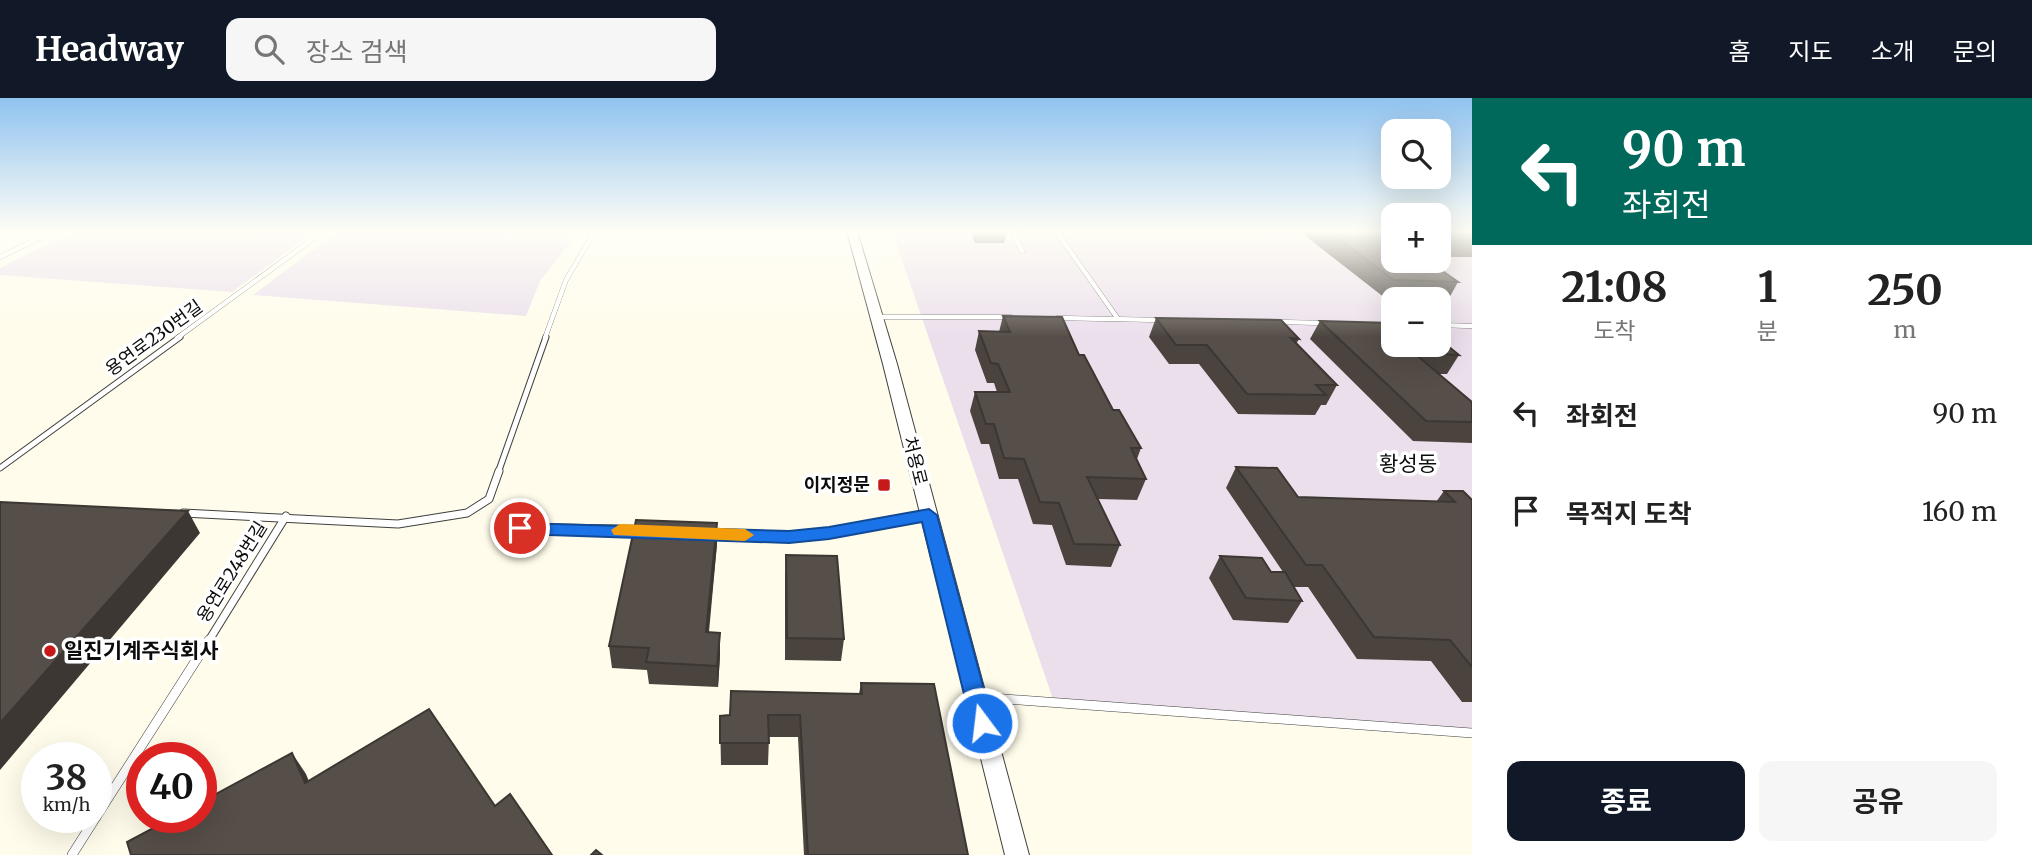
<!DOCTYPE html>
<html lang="ko">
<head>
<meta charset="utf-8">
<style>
	body { margin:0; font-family:Merriweather,"Noto Sans KR",serif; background:#f6f6f6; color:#222; height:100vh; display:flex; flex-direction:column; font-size:26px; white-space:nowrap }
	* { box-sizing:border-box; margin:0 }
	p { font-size:23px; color:#767676 }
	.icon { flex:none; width:38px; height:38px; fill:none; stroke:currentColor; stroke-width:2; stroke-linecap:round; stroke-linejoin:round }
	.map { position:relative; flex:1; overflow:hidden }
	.sheet { display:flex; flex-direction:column; background:#fff; width:560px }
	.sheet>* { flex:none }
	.hud { background:#00695c; color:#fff; overflow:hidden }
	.tools { position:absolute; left:1381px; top:21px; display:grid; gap:14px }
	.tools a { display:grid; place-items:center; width:70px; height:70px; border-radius:14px; background:#fff; box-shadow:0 7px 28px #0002; font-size:35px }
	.speed { position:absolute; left:21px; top:644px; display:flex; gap:14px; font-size:35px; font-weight:700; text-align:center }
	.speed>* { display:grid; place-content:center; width:91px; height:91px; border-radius:50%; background:#fff; box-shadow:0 7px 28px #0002; line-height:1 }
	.speed small { font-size:18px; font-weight:400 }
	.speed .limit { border:10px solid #d22; background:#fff; color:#111 }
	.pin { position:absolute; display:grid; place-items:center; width:60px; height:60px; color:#fff; margin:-30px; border:4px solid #fff; border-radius:50%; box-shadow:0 2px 7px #0007 }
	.me { position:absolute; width:77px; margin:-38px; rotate:345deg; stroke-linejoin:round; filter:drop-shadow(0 0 5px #0008) }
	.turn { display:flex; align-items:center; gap:24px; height:147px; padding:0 35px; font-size:32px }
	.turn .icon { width:91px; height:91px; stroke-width:2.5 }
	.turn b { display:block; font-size:49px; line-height:60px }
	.eta { display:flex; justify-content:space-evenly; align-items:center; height:119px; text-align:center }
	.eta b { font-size:42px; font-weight:700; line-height:49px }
	.cta { display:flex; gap:14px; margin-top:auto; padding:14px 35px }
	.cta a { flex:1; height:80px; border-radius:14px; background:#111827; color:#fff; font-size:28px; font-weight:700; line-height:80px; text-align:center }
	.cta a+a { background:#f6f6f6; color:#222 }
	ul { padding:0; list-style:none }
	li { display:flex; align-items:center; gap:21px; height:98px; padding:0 35px }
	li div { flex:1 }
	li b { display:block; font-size:26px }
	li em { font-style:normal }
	header { display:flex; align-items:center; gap:42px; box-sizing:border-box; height:98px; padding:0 35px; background:#111827; color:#fff }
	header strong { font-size:33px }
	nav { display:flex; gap:38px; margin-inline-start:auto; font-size:24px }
	.search { width:490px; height:63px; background:#f6f6f6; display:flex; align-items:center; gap:18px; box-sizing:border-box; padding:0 24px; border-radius:14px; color:#767676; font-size:26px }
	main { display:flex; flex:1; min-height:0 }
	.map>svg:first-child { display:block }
</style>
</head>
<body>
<header>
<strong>Headway</strong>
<div class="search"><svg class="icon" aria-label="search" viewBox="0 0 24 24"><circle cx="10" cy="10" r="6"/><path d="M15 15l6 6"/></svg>장소 검색</div>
<nav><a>홈</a><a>지도</a><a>소개</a><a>문의</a></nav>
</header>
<main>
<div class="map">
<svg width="1472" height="757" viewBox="0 0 1472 757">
	<rect width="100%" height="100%" fill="#fffceb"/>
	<!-- industrial -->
	<g fill="#ebdfec" fill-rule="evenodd">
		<path d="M 72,133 L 316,133 L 232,194 L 0,177 L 0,170 Z"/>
		<path d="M 338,133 L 579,133 L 540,183 L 526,218 L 253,197 Z"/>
		<path d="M 892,133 L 1393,133 L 1393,163 L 1438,163 L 1439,133 L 1472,133 L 1472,634 L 1054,604 ZM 1393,201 L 1438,201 L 1438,247 L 1393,247 Z"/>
	</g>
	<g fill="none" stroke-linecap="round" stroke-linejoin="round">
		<defs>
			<g id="service-far3">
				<path d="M 1012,133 L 1022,153"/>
				<path d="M 1056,133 L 1118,221"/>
				<path d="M 0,159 L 54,133"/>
				<path d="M 876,219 L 1011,219"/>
				<path d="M 1057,220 L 1161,222"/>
				<path d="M 1277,224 L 1326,225"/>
				<path d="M 1438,227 L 1472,228"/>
				<path d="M 177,240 L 324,133"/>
				<path d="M 545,240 L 566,182 L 595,133"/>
			</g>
			<g id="service-far2">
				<path d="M 0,370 L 180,239"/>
				<path d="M 498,375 L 546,239"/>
			</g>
			<g id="service-far1">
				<path d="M 183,415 L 398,426 L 467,415 L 489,401 L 499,373"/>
				<path d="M 208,544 L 286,418"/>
			</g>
			<g id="service">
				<path d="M 978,599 L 1472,635"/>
				<path d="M 96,719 L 209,542"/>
				<path d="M 72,757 L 96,719"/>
			</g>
			<g id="minor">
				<path d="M 929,413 L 935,417 L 934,420 L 829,440 L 789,444 L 703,441 L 698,439 L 696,436 L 698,433 L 703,431 L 789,434 L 829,430 Z"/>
				<path d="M 521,426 L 650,428 L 655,430 L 657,433 L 655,436 L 650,438 L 516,434 L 514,431 L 516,428 Z"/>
			</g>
			<path id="tertiary" d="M 847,133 L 857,133 L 897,266 L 1029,757 L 1005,757 L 883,266 Z"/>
		</defs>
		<!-- service-far3 casing -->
		<use href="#service-far3" stroke="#3f3f3f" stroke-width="5"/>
		<!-- service-far2 casing -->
		<use href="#service-far2" stroke="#3f3f3f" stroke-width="7"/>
		<!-- service-far1 casing -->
		<use href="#service-far1" stroke="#3f3f3f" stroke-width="9"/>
		<!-- service casing -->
		<use href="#service" stroke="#3f3f3f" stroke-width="10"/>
		<!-- minor casing -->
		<use href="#minor" stroke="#3f3f3f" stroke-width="2"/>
		<!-- tertiary casing -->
		<use href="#tertiary" stroke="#3f3f3f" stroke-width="2"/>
		<!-- service-far3 -->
		<use href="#service-far3" stroke="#fff" stroke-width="4.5"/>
		<!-- service-far2 -->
		<use href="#service-far2" stroke="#fff" stroke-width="5"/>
		<!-- service-far1 -->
		<use href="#service-far1" stroke="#fff" stroke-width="7"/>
		<!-- service -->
		<use href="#service" stroke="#fff" stroke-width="9"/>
		<!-- minor -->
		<use href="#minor" fill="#fff" fill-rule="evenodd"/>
		<!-- tertiary -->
		<use href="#tertiary" fill="#fff" fill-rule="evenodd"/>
	</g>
	<!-- wall -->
	<g fill="#4a433e">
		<path d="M 970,133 L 1007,133 L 1004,145 L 975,145 Z"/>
		<path d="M 1299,133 L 1393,133 L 1393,163 L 1458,184 L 1448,202 L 1385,200 Z"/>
		<rect x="1438" y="133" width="34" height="26"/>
		<path d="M 1003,218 L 1079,257 L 1113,312 L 1141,350 L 1137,361 L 1146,381 L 1137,402 L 1098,401 L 1120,447 L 1111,469 L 1066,467 L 1052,427 L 1033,426 L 1018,381 L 999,381 L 989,346 L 981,346 L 970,313 L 975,294 L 997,294 L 994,285 L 987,285 L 975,252 L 979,233 L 999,234 Z"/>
		<path d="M 1156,220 L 1299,241 L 1296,246 L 1337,287 L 1326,307 L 1321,307 L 1315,317 L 1238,316 L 1199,266 L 1169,266 L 1149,239 Z"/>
		<path d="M 1320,223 L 1459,257 L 1447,276 L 1438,276 L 1472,304 L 1472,345 L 1413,343 L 1310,241 Z"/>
		<path d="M 1236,369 L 1298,399 L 1436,404 L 1444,393 L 1472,402 L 1472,604 L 1462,604 L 1431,563 L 1357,561 L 1308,489 L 1293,489 L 1302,503 L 1288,525 L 1233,522 L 1209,480 L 1220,458 L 1271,474 L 1283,474 L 1226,390 Z"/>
		<path d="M 717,446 L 709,534 L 720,535 L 720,557 L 718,589 L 649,586 L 647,572 L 612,570 L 609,548 Z"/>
		<path d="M 786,457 L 844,541 L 841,563 L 785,562 L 785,478 Z"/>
		<path d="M 861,585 L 968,757 L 804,757 L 798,639 L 769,639 L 768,667 L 721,667 L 720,618 L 730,617 L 859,596 Z"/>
	</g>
	<!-- shaded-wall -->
	<g fill="#3c3732">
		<path d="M 188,413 L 200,435 L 0,672 L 0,625 Z"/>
		<path d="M 717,425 L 717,446 L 706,556 L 706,534 Z"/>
		<path d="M 720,535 L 720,557 L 718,589 L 717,568 Z"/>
		<path d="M 292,655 L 306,676 L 318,706 L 305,685 Z"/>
	</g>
	<!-- building -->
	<g fill="#564e48" stroke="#3c3732" stroke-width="2">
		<path d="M 1328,133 L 1393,133 L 1393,163 L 1428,163 L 1458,184 L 1394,182 Z"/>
		<rect x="1438" y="133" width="34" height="9"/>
		<path d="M 1003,218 L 1062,219 L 1079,257 L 1084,257 L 1113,312 L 1119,312 L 1141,350 L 1131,350 L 1146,381 L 1087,379 L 1120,447 L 1074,446 L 1059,405 L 1040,404 L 1024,361 L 1004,360 L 994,326 L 986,326 L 975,294 L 1010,294 L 998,266 L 991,265 L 979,233 L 1010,234 Z"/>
		<path d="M 1156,220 L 1281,222 L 1299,241 L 1291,240 L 1337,287 L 1316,287 L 1326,297 L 1247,296 L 1207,247 L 1176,247 Z"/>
		<path d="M 1320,223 L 1393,225 L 1393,247 L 1438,247 L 1438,244 L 1443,244 L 1459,257 L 1414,255 L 1472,304 L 1472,324 L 1426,323 Z"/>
		<path d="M 1236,369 L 1277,370 L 1298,399 L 1455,404 L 1444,393 L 1463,393 L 1472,402 L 1472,569 L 1450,542 L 1374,539 L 1322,467 L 1306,467 Z"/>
		<path d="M 0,404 L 188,413 L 0,625 Z"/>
		<path d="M 636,422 L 717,425 L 706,534 L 720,535 L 717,568 L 646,564 L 649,550 L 609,548 Z"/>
		<path d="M 786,457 L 837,458 L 844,541 L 787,540 Z"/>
		<path d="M 1220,458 L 1262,460 L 1271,474 L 1285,474 L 1302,503 L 1246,500 Z"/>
		<path d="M 861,585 L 934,586 L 968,757 L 808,757 L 800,617 L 768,617 L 769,645 L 720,645 L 720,618 L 730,617 L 731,593 L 862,596 Z"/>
		<path d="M 429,611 L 495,708 L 510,696 L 552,757 L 131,757 L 127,744 L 174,719 L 201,719 L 201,704 L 292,655 L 305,685 Z"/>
		<path d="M 596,752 L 602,757 L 591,757 Z"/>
	</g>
	<!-- sky -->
	<linearGradient id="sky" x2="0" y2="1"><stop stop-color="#90c3f0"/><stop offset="0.56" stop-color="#fffef6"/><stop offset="1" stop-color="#fffef6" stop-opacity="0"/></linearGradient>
	<rect width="1472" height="239" fill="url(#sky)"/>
	<!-- route -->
	<path fill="#1a73e8" stroke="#114b97" stroke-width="2" d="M 929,411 L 937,417 L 993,625 L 990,632 L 982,634 L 974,632 L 971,625 L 922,424 L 829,441 L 789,445 L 520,436 L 512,430 L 520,425 L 789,433 L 829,429 Z"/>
	<!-- slow -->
	<path fill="#f59e0b" d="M 620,426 L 745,431 L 754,437 L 745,443 L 614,437 L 611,432 Z"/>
	<!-- markers -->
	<g fill="#c61a1a" stroke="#fff" stroke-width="2.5">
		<rect x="877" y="380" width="14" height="14" rx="3.5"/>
		<circle cx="50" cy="553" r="7"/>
	</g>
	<g text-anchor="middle" stroke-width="7" stroke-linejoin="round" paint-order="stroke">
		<!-- street labels -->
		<g font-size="18" fill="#0c0c0c" stroke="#fff">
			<text transform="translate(154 240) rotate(-36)" y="6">용연로230번길</text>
			<text transform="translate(915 363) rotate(76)" y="6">처용로</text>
			<text transform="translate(232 474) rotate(-58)" y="6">용연로248번길</text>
		</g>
		<!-- poi labels -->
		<g font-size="18" font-weight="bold" fill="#0c0c0c" stroke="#fff" text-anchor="end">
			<text x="870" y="393">이지정문</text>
		</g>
		<!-- quarter labels -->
		<g font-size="21" fill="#0c0c0c" stroke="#fff">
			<text x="1408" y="373">황성동</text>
		</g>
		<!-- near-poi labels -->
		<g font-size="21" font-weight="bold" fill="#0c0c0c" stroke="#fff" text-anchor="start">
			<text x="64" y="560">일진기계주식회사</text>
		</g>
	</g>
</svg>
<div class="tools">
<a><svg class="icon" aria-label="search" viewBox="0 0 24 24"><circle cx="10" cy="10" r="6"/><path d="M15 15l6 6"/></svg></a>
<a>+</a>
<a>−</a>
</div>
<div class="speed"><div>38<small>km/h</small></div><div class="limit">40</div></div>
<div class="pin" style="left:520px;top:430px;background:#d93025"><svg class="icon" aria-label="arrive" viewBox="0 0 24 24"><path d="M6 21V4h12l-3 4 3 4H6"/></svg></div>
<svg class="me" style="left:982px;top:625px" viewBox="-20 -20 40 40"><circle r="17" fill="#1a73e8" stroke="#fff" stroke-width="3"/><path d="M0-11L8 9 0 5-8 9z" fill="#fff"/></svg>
</div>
<section class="sheet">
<div class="hud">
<div class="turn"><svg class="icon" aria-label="left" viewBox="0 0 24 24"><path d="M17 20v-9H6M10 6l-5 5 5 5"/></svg><div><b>90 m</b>좌회전</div></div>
</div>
<div class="eta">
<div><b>21:08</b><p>도착</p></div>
<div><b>1</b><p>분</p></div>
<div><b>250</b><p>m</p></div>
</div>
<ul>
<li><svg class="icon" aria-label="left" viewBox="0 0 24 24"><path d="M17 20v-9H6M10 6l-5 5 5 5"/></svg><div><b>좌회전</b></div><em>90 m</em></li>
<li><svg class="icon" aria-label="arrive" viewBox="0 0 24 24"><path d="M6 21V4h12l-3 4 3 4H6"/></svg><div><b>목적지 도착</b></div><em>160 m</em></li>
</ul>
<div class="cta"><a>종료</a><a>공유</a></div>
</section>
</main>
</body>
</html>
